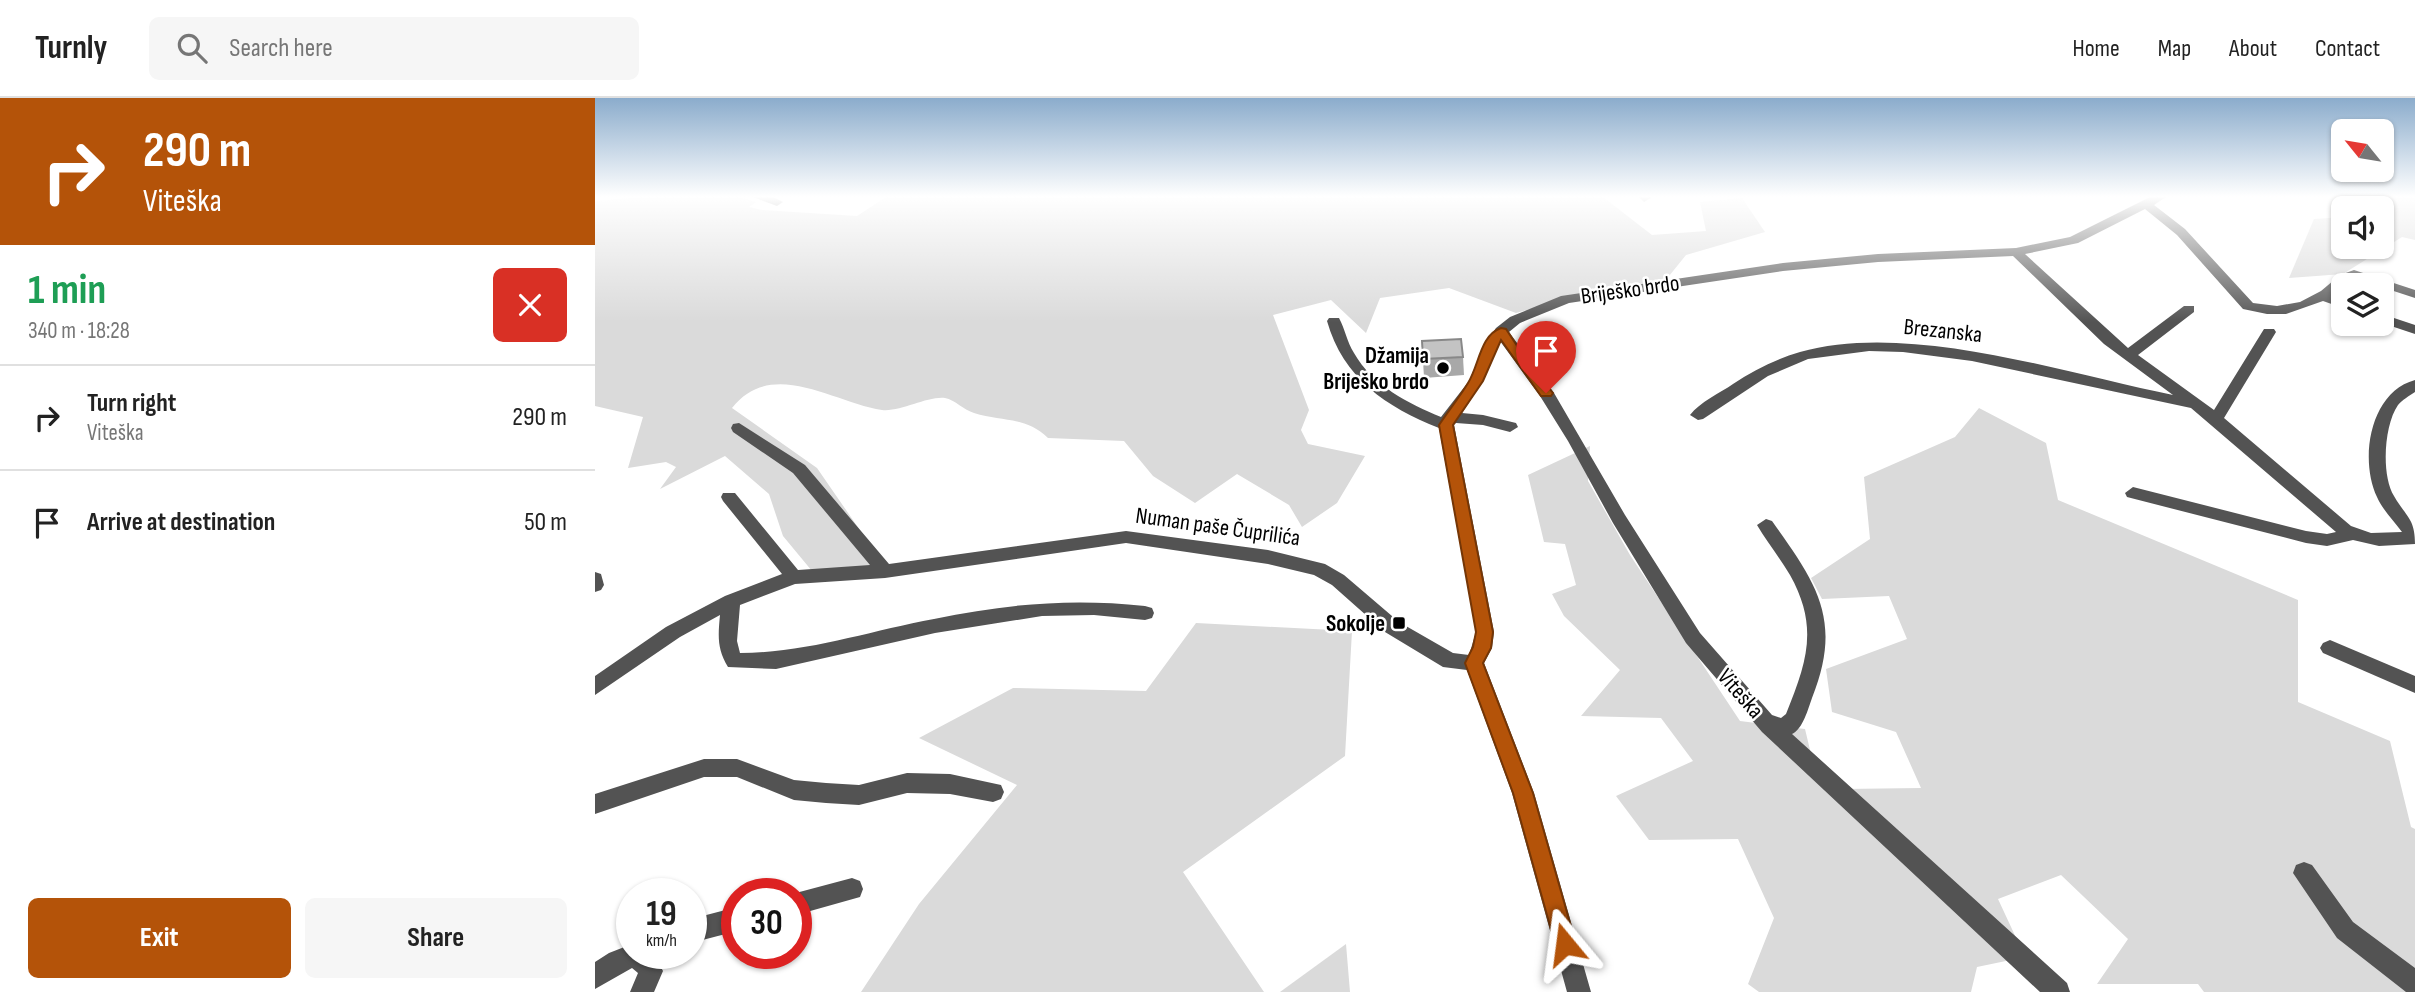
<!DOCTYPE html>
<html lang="en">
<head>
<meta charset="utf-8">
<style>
	body { margin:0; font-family:"Sofia Sans Condensed",sans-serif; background:#f6f6f6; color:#222; height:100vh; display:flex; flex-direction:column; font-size:26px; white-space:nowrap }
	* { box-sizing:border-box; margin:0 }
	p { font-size:23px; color:#767676 }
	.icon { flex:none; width:38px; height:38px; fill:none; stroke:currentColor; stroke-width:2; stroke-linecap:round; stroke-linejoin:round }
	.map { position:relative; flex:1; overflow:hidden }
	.sheet { display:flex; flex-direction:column; background:#fff; width:595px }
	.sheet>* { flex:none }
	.hud { background:#b45309; color:#fff; overflow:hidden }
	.needle { width:46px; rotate:300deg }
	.controls { position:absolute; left:1736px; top:21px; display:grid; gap:14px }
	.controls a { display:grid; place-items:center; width:63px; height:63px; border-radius:10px; background:#fff; box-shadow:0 2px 5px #0004; font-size:35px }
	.speed { position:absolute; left:21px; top:780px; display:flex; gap:14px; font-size:35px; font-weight:700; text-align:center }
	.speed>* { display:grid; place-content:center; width:91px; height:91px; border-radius:50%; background:#fff; box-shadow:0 2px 5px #0004; line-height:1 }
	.speed small { font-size:18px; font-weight:400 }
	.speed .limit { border:10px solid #d22; background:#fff; color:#111 }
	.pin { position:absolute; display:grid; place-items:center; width:60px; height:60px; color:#fff; margin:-72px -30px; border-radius:50% 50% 50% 0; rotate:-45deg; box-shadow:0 0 7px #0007 }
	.pin .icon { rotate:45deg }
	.me { position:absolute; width:77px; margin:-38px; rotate:344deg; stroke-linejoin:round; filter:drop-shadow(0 0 5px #0008) }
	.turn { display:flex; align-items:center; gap:24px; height:147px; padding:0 28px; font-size:32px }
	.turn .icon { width:91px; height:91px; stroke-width:2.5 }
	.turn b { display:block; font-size:49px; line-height:60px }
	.round { display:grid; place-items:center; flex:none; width:74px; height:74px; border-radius:10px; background:#f6f6f6 }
	.overview { display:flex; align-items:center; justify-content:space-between; height:119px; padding:0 28px }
	h1 { font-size:42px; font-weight:700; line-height:52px; color:#1e9e55 }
	.primary-button { display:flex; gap:14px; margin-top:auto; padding:14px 28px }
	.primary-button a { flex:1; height:80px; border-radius:10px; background:#b45309; color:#fff; font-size:28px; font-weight:700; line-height:80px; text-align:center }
	.primary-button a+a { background:#f6f6f6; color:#222 }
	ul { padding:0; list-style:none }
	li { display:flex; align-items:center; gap:21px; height:105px; padding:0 28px; border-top:2px solid #e0e0e0 }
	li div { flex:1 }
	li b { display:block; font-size:26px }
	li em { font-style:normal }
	header { display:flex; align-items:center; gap:42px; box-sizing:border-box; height:98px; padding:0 35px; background:#fff; border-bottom:2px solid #e0e0e0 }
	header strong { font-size:33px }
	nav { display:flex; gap:38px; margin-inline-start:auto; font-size:24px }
	.search { width:490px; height:63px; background:#f6f6f6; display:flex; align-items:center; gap:18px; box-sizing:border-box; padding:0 24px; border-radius:10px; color:#767676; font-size:26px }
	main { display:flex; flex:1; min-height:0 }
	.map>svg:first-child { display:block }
</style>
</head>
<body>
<header>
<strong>Turnly</strong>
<div class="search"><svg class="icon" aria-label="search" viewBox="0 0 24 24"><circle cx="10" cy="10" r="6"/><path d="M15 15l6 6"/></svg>Search here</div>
<nav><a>Home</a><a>Map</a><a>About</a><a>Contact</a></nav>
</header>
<main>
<section class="sheet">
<div class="hud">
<div class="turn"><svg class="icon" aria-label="right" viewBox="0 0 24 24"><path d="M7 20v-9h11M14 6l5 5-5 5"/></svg><div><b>290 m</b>Viteška</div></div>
</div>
<div class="overview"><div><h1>1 min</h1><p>340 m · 18:28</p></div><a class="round" style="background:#d93025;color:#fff"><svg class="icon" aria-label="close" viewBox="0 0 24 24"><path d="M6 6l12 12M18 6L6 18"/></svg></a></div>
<ul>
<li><svg class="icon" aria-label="right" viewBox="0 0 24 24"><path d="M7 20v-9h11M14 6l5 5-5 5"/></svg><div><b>Turn right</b><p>Viteška</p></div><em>290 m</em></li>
<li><svg class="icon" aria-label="arrive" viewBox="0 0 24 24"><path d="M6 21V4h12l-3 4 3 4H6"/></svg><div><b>Arrive at destination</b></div><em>50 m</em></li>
</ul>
<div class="primary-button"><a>Exit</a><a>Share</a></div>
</section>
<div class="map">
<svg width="1820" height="894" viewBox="0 0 1820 894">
	<rect width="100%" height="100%" fill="#fff"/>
	<!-- green -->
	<g fill="#dadada">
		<path d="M 144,99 L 161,104 L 154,109 L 167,112 L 262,118 L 291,99 L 1008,99 L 1057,137 L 1111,133 L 1105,104 L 1147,100 L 1170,134 L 1091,157 L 1066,188 L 996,194 L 921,215 L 854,190 L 785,200 L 771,235 L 736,202 L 678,217 L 714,312 L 706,332 L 713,346 L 770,358 L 742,405 L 707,429 L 694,407 L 642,376 L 600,405 L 558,378 L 529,343 L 453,340 C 431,318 407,324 379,315 C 369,312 360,302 350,300 C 332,298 306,314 287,312 C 239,305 177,259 137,310 L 222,370 L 289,467 L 217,473 L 188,438 L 174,396 L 130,358 L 65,391 L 81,369 L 71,364 L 33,370 L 48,319 L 0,308 L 0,103 L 46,99 Z"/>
		<path d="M 1793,99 L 1820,99 L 1820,142 L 1807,139 L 1748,176 L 1694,180 L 1719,121 L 1748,119 L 1748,149 L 1787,149 L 1787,110 L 1782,110 Z"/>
		<path d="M 1384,310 L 1451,345 L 1463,402 L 1703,502 L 1703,604 L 1795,643 L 1816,729 L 1820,731 L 1820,894 L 1609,894 L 1603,886 L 1502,886 L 1533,841 L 1466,777 L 1403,801 L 1430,859 L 1382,869 L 1376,894 L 1164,894 L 1153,886 L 1179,820 L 1143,741 L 1054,742 L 1021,698 L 1098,663 L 1066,620 L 986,618 L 1025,572 L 969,518 L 957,496 L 981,487 L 970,446 L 949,444 L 933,377 L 995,348 L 993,383 L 1035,457 L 1145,623 L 1210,631 L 1221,677 L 1248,691 L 1326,690 L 1301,634 L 1237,614 L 1231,571 L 1312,541 L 1294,498 L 1227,501 L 1216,480 L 1275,441 L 1269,379 L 1360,339 Z"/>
		<path d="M 601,525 L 757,533 L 750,658 L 588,774 L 669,894 L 266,894 L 324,806 L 422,687 L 324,640 L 418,590 L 551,593 Z"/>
		<path d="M 751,846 L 755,894 L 685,894 Z"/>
	</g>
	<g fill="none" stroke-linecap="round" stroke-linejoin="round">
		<!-- minor -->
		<g fill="#535353" fill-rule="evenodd">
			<path d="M 158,99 L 178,99 L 188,104 L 182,108 Z"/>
			<path d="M 1044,99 L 1057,99 L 1049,104 Z"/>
			<path d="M 1555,99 L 1571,99 L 1559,107 L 1590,131 L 1658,205 L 1682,208 L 1705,204 L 1726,193 L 1745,177 L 1759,172 L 1820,192 L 1820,200 L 1759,180 L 1738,197 L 1748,201 L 1748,210 L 1728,203 L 1691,216 L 1672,216 L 1648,211 L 1582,137 L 1550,111 L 1483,145 L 1430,156 L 1533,250 L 1589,208 L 1599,208 L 1599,214 L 1543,257 L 1619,312 L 1669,231 L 1679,231 L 1681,234 L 1629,320 L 1756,428 L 1776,435 L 1807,434 C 1799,423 1787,411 1782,399 C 1764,361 1775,294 1820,282 L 1820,294 C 1814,298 1807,302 1803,307 C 1789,327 1786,377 1799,398 C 1811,419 1820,420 1820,446 L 1784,448 L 1758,442 L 1732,448 L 1711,445 L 1532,399 L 1530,395 L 1538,389 L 1711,433 L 1732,436 L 1741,434 L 1596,310 L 1377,263 L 1308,254 L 1274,253 L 1213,261 L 1173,278 L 1108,321 L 1103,322 L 1095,317 C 1105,304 1125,295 1138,286 C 1159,272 1181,261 1205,254 C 1313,223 1469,275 1578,297 L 1509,246 L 1418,158 L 1283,164 L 1188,173 L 974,205 L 925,225 L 914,234 L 959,295 L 1030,417 L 1105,535 L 1177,617 L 1186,620 L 1191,616 C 1212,564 1224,529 1195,477 C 1185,460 1172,444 1162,427 L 1171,421 L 1177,423 C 1222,486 1248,522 1217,600 C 1213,611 1208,631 1197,636 L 1472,885 L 1475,894 L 1445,894 L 1167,634 L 1091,545 L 1018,425 L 973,343 L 945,298 L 905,243 L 888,283 L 867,315 L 888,317 L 921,325 L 923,329 L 915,334 L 888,327 L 861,325 L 859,327 L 899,534 L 897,550 L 889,565 L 939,695 L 996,894 L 972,894 L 917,695 L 872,572 L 848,569 L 790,534 L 737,487 L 719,477 L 673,466 L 531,445 L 290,480 L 200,486 L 145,507 L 142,543 L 145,555 C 211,555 274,533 339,521 C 412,506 475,500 550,508 L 557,510 L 559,515 L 557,520 L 550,522 L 499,517 L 447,518 L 340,535 L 181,571 L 133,569 C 122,551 123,538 125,517 L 85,539 L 0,597 L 0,578 L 71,529 L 130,498 L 187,476 L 128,403 L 126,399 L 128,395 L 140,395 L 203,472 L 275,467 L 198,375 L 138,334 L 136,330 L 138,326 L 144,325 L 210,367 L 294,466 L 531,433 L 673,452 L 730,466 L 749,477 L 804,524 L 858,555 L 874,557 L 881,534 L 844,330 C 791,309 748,280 732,223 L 734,220 L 744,220 C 750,231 752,244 759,255 C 777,287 814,306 846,319 L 874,283 L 890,245 L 901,230 L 915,219 L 966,198 L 1188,165 L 1283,156 L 1421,150 L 1475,139 Z"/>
			<path d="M 1787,216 L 1820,227 L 1820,236 L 1787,225 Z"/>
			<path d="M 0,474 L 6,476 L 9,487 L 6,492 L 0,494 Z"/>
			<path d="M 1735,542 L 1820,578 L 1820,595 L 1728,555 L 1725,550 L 1728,545 Z"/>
			<path d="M 109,661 L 142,661 L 199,682 L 231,685 L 264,687 L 312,675 L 355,676 L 406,687 L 409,694 L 406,701 L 398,704 L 355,696 L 312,695 L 264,707 L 231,705 L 199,702 L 142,679 L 109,679 L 0,716 L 0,696 Z"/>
			<path d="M 1709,764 L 1717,767 L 1758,824 L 1820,870 L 1820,894 L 1811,894 L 1742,840 L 1698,775 L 1701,767 Z"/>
			<path d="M 257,780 L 265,783 L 268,791 L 265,799 L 201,817 L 201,796 L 197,796 Z"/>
			<path d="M 142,809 L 142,833 L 96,845 L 96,821 Z"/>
			<path d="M 37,846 L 37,856 L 59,856 L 68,873 L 59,894 L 35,894 L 43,875 L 37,870 L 0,891 L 0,864 L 14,855 Z"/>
		</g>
	</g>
	<!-- wall -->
	<path fill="#a8a8a8" d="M 827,243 L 868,259 L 869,277 L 829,280 Z"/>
	<!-- building -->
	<path fill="#c3c3c3" stroke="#888" stroke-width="2" d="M 866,241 L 868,259 L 828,261 L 827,243 Z"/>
	<!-- sky -->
	<linearGradient id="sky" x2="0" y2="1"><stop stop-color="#8baccc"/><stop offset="0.44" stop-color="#fff"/><stop offset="1" stop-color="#fff" stop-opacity="0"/></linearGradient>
	<rect width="1820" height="224" fill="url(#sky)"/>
	<!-- route -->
	<path fill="#b45309" stroke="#753606" stroke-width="2" d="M 906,230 L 911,231 L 930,260 L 958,295 L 956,298 L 946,298 L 906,242 L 888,283 L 858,327 L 898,534 L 896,550 L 888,565 L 938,695 L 981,846 L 978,854 L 970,857 L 963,854 L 960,846 L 918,695 L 870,565 L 878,549 L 881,534 L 844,327 C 853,313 864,300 873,285 C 884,268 885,237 906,230 Z"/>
	<!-- markers -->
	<g fill="#000" stroke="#fff" stroke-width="2.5">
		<circle cx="848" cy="270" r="7"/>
		<rect x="797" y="518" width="14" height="14" rx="3.5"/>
	</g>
	<g text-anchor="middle" stroke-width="5" stroke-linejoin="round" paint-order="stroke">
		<!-- street labels -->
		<g font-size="23" fill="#000" stroke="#fff">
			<text transform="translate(1035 191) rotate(-8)" y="8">Briješko brdo</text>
			<text transform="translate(1348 232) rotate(6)" y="8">Brezanska</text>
			<text transform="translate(623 428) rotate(8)" y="8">Numan paše Čuprilića</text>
			<text transform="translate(1146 595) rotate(49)" y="8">Viteška</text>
		</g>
		<!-- poi labels -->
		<g font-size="23" font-weight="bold" fill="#000" stroke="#fff" text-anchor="end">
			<text x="834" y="265">Džamija<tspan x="834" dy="26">Briješko brdo</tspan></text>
			<text x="790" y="533">Sokolje</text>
		</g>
	</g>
</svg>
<div class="controls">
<a><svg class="needle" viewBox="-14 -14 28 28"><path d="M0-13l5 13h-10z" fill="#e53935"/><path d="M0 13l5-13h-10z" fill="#767676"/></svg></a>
<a><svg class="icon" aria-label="sound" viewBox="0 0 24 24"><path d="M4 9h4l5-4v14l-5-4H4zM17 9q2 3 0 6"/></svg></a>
<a><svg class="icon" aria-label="layers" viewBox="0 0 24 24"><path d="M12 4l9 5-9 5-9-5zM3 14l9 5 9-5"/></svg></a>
</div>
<div class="speed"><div>19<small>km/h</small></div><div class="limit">30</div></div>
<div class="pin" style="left:951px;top:295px;background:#d93025"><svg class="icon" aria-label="arrive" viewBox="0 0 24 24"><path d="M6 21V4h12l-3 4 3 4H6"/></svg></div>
<svg class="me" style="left:970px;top:846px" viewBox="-20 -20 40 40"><path d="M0-17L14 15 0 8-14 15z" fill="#b45309" stroke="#fff" stroke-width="4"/></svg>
</div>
</main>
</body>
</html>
